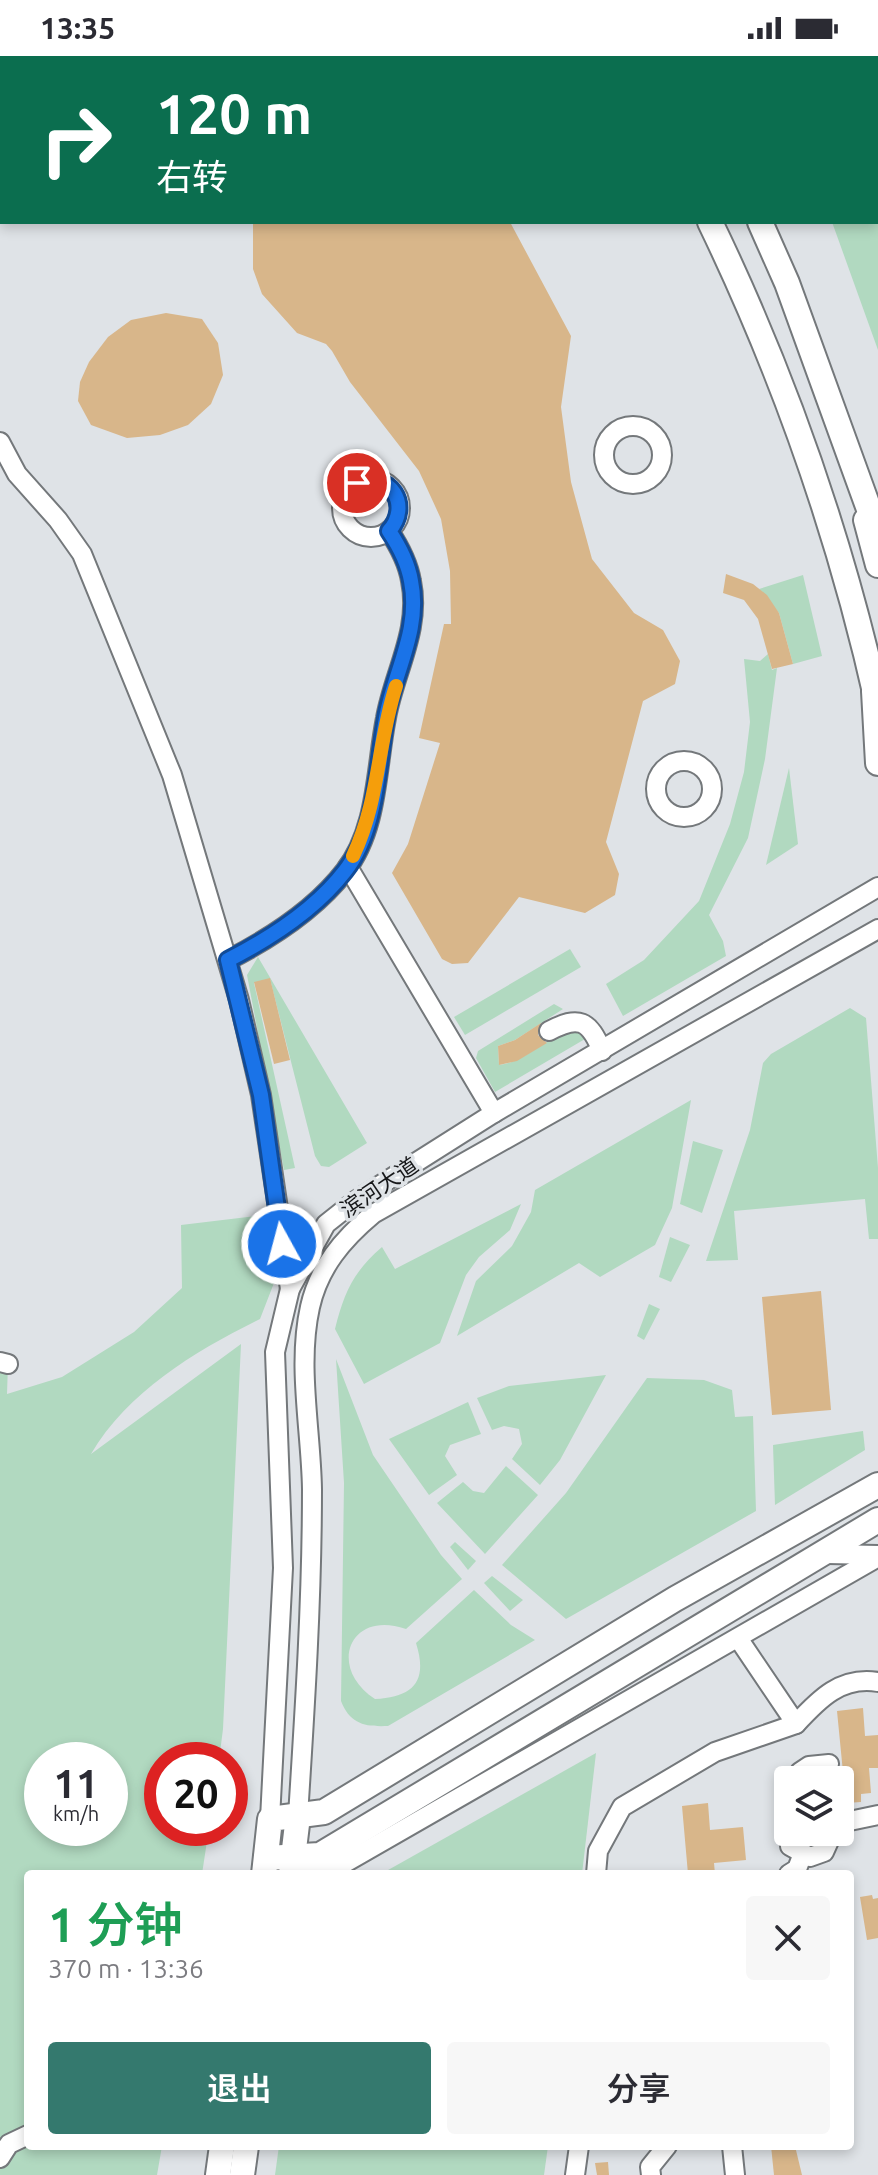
<!DOCTYPE html>
<html lang="zh">
<head>
<meta charset="utf-8">
<style>
	body { margin:0; font-family:Ubuntu,"Noto Sans SC",sans-serif; background:#f7f7f7; color:#2b2b33; height:100vh; display:flex; flex-direction:column; font-size:30px; white-space:nowrap }
	* { box-sizing:border-box; margin:0 }
	p { font-size:26px; color:#7c7c81 }
	.icon { flex:none; width:44px; height:44px; fill:none; stroke:currentColor; stroke-width:2; stroke-linecap:round; stroke-linejoin:round }
	.map { position:relative; flex:1; overflow:hidden }
	.details { position:absolute; left:24px; top:1814px; width:830px; height:280px; display:flex; flex-direction:column; background:#fff; border-radius:8px; box-shadow:0 4px 12px #0003 }
	.details>* { flex:none }
	.top-card { position:absolute; left:0px; top:0px; width:878px; height:168px; box-shadow:0 4px 12px #0003; background:#0b6e4f; color:#fff; overflow:hidden }
	.fabs { position:absolute; left:774px; top:1710px; display:grid; gap:16px }
	.fabs a { display:grid; place-items:center; width:80px; height:80px; border-radius:8px; background:#fff; box-shadow:0 4px 12px #0003; font-size:40px }
	.speed { position:absolute; left:24px; top:1686px; display:flex; gap:16px; font-size:40px; font-weight:700; text-align:center }
	.speed>* { display:grid; place-content:center; width:104px; height:104px; border-radius:50%; background:#fff; box-shadow:0 4px 12px #0003; line-height:1 }
	.speed small { font-size:20px; font-weight:400 }
	.speed .limit { border:12px solid #d22; background:#fff; color:#111 }
	.pin { position:absolute; display:grid; place-items:center; width:68px; height:68px; color:#fff; margin:-34px; border:4px solid #fff; border-radius:50%; box-shadow:0 2px 8px #0007 }
	.me { position:absolute; width:88px; margin:-44px; rotate:353deg; stroke-linejoin:round; filter:drop-shadow(0 0 6px #0008) }
	.turn { display:flex; align-items:center; gap:28px; height:168px; padding:0 24px; font-size:36px }
	.turn .icon { width:104px; height:104px; stroke-width:2.5 }
	.turn b { display:block; font-size:56px; line-height:68px }
	.round { display:grid; place-items:center; flex:none; width:84px; height:84px; border-radius:8px; background:#f7f7f7 }
	.summary { display:flex; align-items:center; justify-content:space-between; height:136px; padding:0 24px }
	h1 { font-size:48px; font-weight:600; line-height:60px; color:#1e9e55 }
	.primary-button { display:flex; gap:16px; margin-top:auto; padding:16px 24px }
	.primary-button a { flex:1; height:92px; border-radius:8px; background:#34796e; color:#fff; font-size:32px; font-weight:600; line-height:92px; text-align:center }
	.primary-button a+a { background:#f7f7f7; color:#2b2b33 }
	.status { display:flex; justify-content:space-between; align-items:center; height:56px; padding:0 40px; background:#fff; direction:ltr }
	.status svg { height:22px; fill:currentColor }
	.map>svg:first-child { display:block }
</style>
</head>
<body>
<div class="status"><b>13:35</b><svg viewBox="0 0 49 12"><path d="M0 12V9h3v3zM5 12V6h3v6zM10 12V3h3v9zM15 12V0h3v12zM26 1h20v11H26zM47 4h2v5h-2z"/></svg></div>
<div class="map">
<svg width="878" height="2119" viewBox="0 0 878 2119">
	<rect width="100%" height="100%" fill="#dfe3e7"/>
	<!-- green -->
	<g fill="#b1d9c0" fill-rule="evenodd">
		<path d="M 878,144 L 878,294 L 832,166 L 876,166 Z"/>
		<path d="M 803,519 L 822,600 L 793,608 L 779,557 L 759,533 Z"/>
		<path d="M 768,598 L 772,614 L 777,612 L 765,703 L 748,782 L 709,859 L 723,885 L 726,900 L 623,960 L 606,928 L 644,904 L 699,845 L 730,768 L 744,716 L 750,666 L 744,603 L 760,605 Z"/>
		<path d="M 789,712 L 798,788 L 766,809 Z"/>
		<path d="M 570,893 L 581,911 L 465,979 L 454,961 Z"/>
		<path d="M 258,901 L 367,1087 L 329,1111 L 321,1110 L 315,1100 L 270,923 L 254,927 L 295,1112 L 284,1114 L 247,919 Z"/>
		<path d="M 554,948 L 563,953 L 515,984 L 498,990 L 499,1009 C 529,1006 550,974 579,977 L 585,983 L 495,1036 L 476,1002 L 478,995 Z"/>
		<path d="M 850,952 L 866,962 L 878,1112 L 878,1183 L 869,1183 L 865,1143 L 734,1155 L 738,1204 L 706,1205 L 750,1074 L 763,1007 L 771,998 Z"/>
		<path d="M 691,1044 L 672,1152 L 655,1189 L 600,1221 L 579,1207 L 457,1280 L 476,1225 L 512,1190 L 531,1156 L 535,1134 Z"/>
		<path d="M 693,1085 L 723,1094 L 702,1157 L 680,1148 Z"/>
		<path d="M 521,1148 L 510,1174 L 479,1201 L 466,1219 L 440,1287 L 364,1328 L 335,1273 C 344,1237 353,1216 382,1191 L 395,1213 Z"/>
		<path d="M 272,1158 L 279,1214 L 260,1263 C 197,1294 128,1335 91,1398 L 241,1288 L 223,1673 L 219,1704 L 162,1704 L 162,1772 L 209,1772 L 202,1818 L 28,1818 L 28,2090 L 162,2090 L 157,2119 L 0,2119 L 0,1306 L 8,1308 L 7,1338 L 62,1321 L 134,1276 L 182,1232 L 181,1169 ZM 42,1704 L 110,1704 L 110,1772 L 42,1772 Z"/>
		<path d="M 670,1181 L 690,1189 L 671,1226 L 659,1221 Z"/>
		<path d="M 649,1248 L 660,1253 L 644,1284 L 637,1280 Z"/>
		<path d="M 336,1303 L 373,1399 L 441,1499 L 462,1523 L 406,1573 C 349,1553 327,1612 375,1643 C 414,1641 428,1625 416,1587 L 474,1534 L 511,1569 L 535,1584 L 388,1670 C 365,1671 350,1668 341,1645 L 344,1427 Z"/>
		<path d="M 606,1319 L 560,1404 L 540,1429 L 512,1403 L 522,1388 L 519,1373 L 504,1370 L 492,1374 L 477,1342 L 509,1330 Z"/>
		<path d="M 647,1322 L 704,1324 L 732,1334 L 735,1361 L 753,1360 L 756,1455 L 566,1563 L 502,1509 L 566,1437 Z"/>
		<path d="M 468,1346 L 481,1378 L 450,1389 L 445,1400 L 457,1419 L 429,1439 L 389,1383 Z"/>
		<path d="M 863,1375 L 865,1394 L 775,1449 L 773,1389 Z"/>
		<path d="M 506,1410 L 538,1439 L 485,1498 L 437,1447 L 463,1426 L 473,1435 L 484,1437 Z"/>
		<path d="M 455,1486 L 476,1505 L 468,1514 L 450,1491 Z"/>
		<path d="M 492,1520 L 523,1544 L 510,1555 L 484,1527 Z"/>
		<path d="M 596,1697 L 582,1818 L 381,1818 Z"/>
		<path d="M 279,2090 L 548,2090 L 544,2119 L 275,2119 Z"/>
	</g>
	<!-- building -->
	<g fill="#d8b68a">
		<path d="M 253,166 L 510,166 L 571,280 L 561,351 L 571,426 L 592,503 L 634,557 L 663,574 L 680,605 L 675,628 L 643,645 L 606,786 L 619,818 L 615,839 L 585,857 L 519,841 L 468,907 L 452,908 L 442,903 L 392,817 L 408,788 L 440,687 L 419,682 L 444,568 L 451,568 L 450,515 L 441,463 L 419,415 L 350,326 L 332,295 L 326,288 L 297,277 L 262,238 L 253,213 Z"/>
		<path d="M 166,257 L 202,263 L 218,287 L 223,319 L 211,348 L 188,369 L 160,379 L 127,382 L 91,369 L 78,345 L 80,326 L 89,306 L 108,281 L 131,264 Z"/>
		<path d="M 726,518 L 753,528 L 767,539 L 779,557 L 793,608 L 772,613 L 758,563 L 744,544 L 723,537 Z"/>
		<path d="M 270,922 L 290,1004 L 274,1008 L 254,926 Z"/>
		<path d="M 541,967 L 538,979 L 547,987 L 517,1005 L 499,1009 L 498,990 L 515,984 Z"/>
		<path d="M 821,1235 L 831,1354 L 772,1359 L 762,1241 Z"/>
		<path d="M 863,1652 L 865,1680 L 878,1679 L 878,1712 L 869,1712 L 871,1737 L 861,1738 L 861,1746 L 846,1747 L 837,1655 Z"/>
		<path d="M 708,1747 L 710,1774 L 743,1771 L 746,1804 L 714,1807 L 715,1818 L 688,1818 L 682,1750 Z"/>
		<path d="M 872,1839 L 873,1843 L 878,1842 L 878,1882 L 867,1884 L 860,1841 Z"/>
		<path d="M 771,2090 L 795,2090 L 802,2119 L 774,2119 Z"/>
		<path d="M 608,2106 L 609,2119 L 597,2119 L 595,2107 Z"/>
	</g>
	<g fill="none" stroke-linecap="round" stroke-linejoin="round">
		<defs>
			<g id="minor">
				<path d="M 69,0 L 72,2"/>
				<circle cx="633" cy="399" r="29"/>
				<path d="M 0,386 L 17,418 L 58,464 L 82,498 L 172,719 L 239,944 L 261,1039 L 290,1233"/>
				<circle cx="371" cy="452" r="29"/>
				<circle cx="684" cy="733" r="28"/>
				<path d="M 348,811 L 494,1057"/>
				<path d="M 228,904 C 271,882 315,854 345,815 C 378,773 376,712 386,662 C 394,616 421,574 411,525 C 408,507 399,490 389,475"/>
				<path d="M 549,975 C 579,959 589,964 602,995"/>
				<path d="M 0,1306 L 8,1308"/>
				<path d="M 827,1498 L 878,1499"/>
				<path d="M 796,1668 C 819,1643 841,1620 878,1626"/>
				<path d="M 800,1724 L 800,1716 L 809,1710 L 829,1708"/>
				<path d="M 298,1760 C 305,1651 312,1542 312,1433 C 311,1374 297,1309 310,1251 C 319,1211 343,1183 373,1158 L 878,873"/>
				<path d="M 270,1763 L 283,1512 L 275,1296 L 290,1233 L 326,1168 L 355,1145 L 494,1057 L 878,831"/>
				<path d="M 840,1767 L 878,1759"/>
				<path d="M 788,1770 L 790,1790 L 810,1801 L 824,1796 L 833,1776"/>
				<path d="M 300,1803 L 331,1815 L 878,1501"/>
				<path d="M 596,1818 L 598,1795 L 622,1751 L 715,1696 L 796,1668 L 738,1582"/>
				<path d="M 789,1818 L 797,1813 L 802,1800"/>
				<path d="M 732,2090 L 735,2119"/>
				<path d="M 0,2102 L 9,2088 L 28,2079"/>
				<path d="M 575,2119 L 579,2090"/>
				<path d="M 651,2119 L 650,2111 L 667,2090"/>
			</g>
			<g id="major">
				<path d="M 626,0 L 628,2"/>
				<path d="M 682,0 L 683,2"/>
				<path d="M 710,166 C 784,319 841,483 878,649"/>
				<path d="M 760,166 L 787,227 L 878,478"/>
				<path d="M 866,464 L 878,509"/>
				<path d="M 874,635 L 878,707"/>
				<path d="M 266,1802 L 320,1799 L 878,1464"/>
				<path d="M 264,1818 L 270,1763 L 324,1756 L 675,1543 L 878,1429"/>
				<path d="M 291,1818 L 298,1760"/>
				<path d="M 218,2119 L 222,2090"/>
				<path d="M 242,2119 L 246,2090"/>
			</g>
		</defs>
		<!-- minor casing -->
		<use href="#minor" stroke="#74787b" stroke-width="22"/>
		<!-- major casing -->
		<use href="#major" stroke="#74787b" stroke-width="28"/>
		<!-- minor -->
		<use href="#minor" stroke="#fff" stroke-width="18"/>
		<!-- major -->
		<use href="#major" stroke="#fff" stroke-width="24"/>
	</g>
	<g fill="none" stroke-linecap="round" stroke-linejoin="round">
		<defs>
			<path id="route" d="M 282,1188 L 261,1039 L 228,904 C 271,882 315,854 345,815 C 377,774 377,711 386,662 C 394,616 421,574 411,525 C 408,507 399,490 389,475 C 412,449 390,415 357,427"/>
		</defs>
		<!-- route casing -->
		<use href="#route" stroke="#114b97" stroke-width="20"/>
		<!-- route -->
		<use href="#route" stroke="#1a73e8" stroke-width="14"/>
		<!-- slow -->
		<path stroke="#f59e0b" stroke-width="14" d="M 353,800 C 380,743 377,688 396,630"/>
	</g>
	<g text-anchor="middle" stroke-width="7" stroke-linejoin="round" paint-order="stroke">
		<!-- street labels -->
		<g font-size="22" fill="#161719" stroke="#dfe3e7">
			<text transform="translate(379 1131) rotate(-34)" y="8">滨河大道</text>
		</g>
	</g>
</svg>
<div class="fabs">
<a><svg class="icon" aria-label="layers" viewBox="0 0 24 24"><path d="M12 4l9 5-9 5-9-5zM3 14l9 5 9-5"/></svg></a>
</div>
<div class="speed"><div>11<small>km/h</small></div><div class="limit">20</div></div>
<div class="pin" style="left:357px;top:427px;background:#d93025"><svg class="icon" aria-label="arrive" viewBox="0 0 24 24"><path d="M6 21V4h12l-3 4 3 4H6"/></svg></div>
<svg class="me" style="left:282px;top:1188px" viewBox="-20 -20 40 40"><circle r="17" fill="#1a73e8" stroke="#fff" stroke-width="3"/><path d="M0-11L8 9 0 5-8 9z" fill="#fff"/></svg>
<div class="top-card">
<div class="turn"><svg class="icon" aria-label="right" viewBox="0 0 24 24"><path d="M7 20v-9h11M14 6l5 5-5 5"/></svg><div><b>120 m</b>右转</div></div>
</div>
<section class="details">
<div class="summary"><div><h1>1 分钟</h1><p>370 m · 13:36</p></div><a class="round"><svg class="icon" aria-label="close" viewBox="0 0 24 24"><path d="M6 6l12 12M18 6L6 18"/></svg></a></div>
<div class="primary-button"><a>退出</a><a>分享</a></div>
</section>
</div>
</body>
</html>
